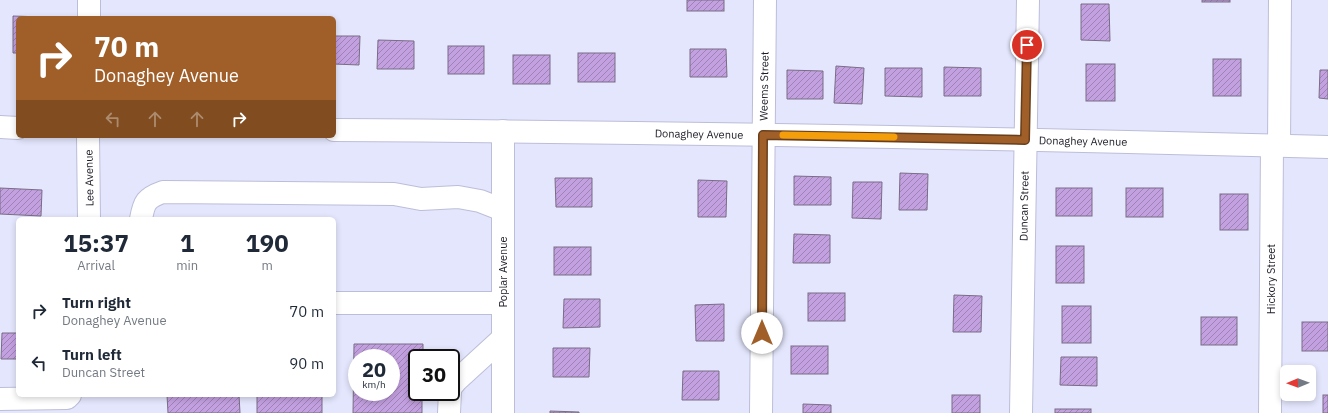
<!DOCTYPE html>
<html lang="en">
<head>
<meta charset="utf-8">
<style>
	body { margin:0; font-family:"IBM Plex Sans",sans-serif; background:#f6f6f7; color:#1f2937; height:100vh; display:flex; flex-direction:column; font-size:15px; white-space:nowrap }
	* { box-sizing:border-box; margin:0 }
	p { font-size:13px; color:#747a83 }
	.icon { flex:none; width:22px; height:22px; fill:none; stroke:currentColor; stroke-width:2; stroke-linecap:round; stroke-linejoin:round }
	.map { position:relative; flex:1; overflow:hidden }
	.drawer { position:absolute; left:16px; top:217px; width:320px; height:180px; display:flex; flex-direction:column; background:#fff; border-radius:6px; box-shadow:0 2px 6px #0003 }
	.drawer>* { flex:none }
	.guide { position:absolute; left:16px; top:16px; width:320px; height:122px; border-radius:6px; box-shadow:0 2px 6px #0003; background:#a05f29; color:#fff; overflow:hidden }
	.needle { width:26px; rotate:269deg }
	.controls { position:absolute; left:1280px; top:365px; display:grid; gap:8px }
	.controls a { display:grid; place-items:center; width:36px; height:36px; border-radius:6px; background:#fff; box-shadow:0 2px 6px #0003; font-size:20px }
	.speed { position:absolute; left:348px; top:349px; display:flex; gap:8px; font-size:20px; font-weight:700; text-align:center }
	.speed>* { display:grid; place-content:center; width:52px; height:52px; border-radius:50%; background:#fff; box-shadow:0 2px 6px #0003; line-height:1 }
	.speed small { font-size:10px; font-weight:400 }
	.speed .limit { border:2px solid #111; border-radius:6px; background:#fff; color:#111 }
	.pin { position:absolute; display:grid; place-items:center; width:34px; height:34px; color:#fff; margin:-17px; border:2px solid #fff; border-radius:50%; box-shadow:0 1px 4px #0007 }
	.me { position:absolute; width:44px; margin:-22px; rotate:0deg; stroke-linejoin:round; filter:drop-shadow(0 0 3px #0008) }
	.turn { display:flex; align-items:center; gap:14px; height:84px; padding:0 12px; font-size:18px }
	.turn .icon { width:52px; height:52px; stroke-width:2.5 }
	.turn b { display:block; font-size:28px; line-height:34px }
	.lanes { display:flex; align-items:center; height:38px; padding:0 12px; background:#0003; justify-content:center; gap:20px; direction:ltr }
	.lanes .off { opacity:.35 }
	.eta { display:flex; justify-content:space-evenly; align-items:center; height:68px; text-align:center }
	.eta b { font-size:24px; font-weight:700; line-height:28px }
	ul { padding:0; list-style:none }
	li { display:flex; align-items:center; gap:12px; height:52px; padding:0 12px }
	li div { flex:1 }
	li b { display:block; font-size:15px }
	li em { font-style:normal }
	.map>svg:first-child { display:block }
</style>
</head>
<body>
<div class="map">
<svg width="1328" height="413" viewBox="0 0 1328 413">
	<defs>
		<pattern id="building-hatch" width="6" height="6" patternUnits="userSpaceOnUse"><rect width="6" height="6" fill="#c3a0e0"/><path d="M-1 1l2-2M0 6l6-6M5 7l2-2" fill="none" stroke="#9e82b5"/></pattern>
	</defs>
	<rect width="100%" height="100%" fill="#e4e6fd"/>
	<!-- building -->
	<g fill="url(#building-hatch)" stroke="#796d84" fill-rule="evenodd">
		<rect x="687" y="0" width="37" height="11"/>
		<rect x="1202" y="0" width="28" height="2"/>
		<path d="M 1081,4 L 1109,4 L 1110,41 L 1081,40 Z"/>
		<path d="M 13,16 L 42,17 L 42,18 L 18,18 L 18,53 L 13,53 Z"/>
		<path d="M 334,36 L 360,36 L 359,65 L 334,64 Z"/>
		<path d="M 378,40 L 414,41 L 414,69 L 377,69 Z"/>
		<rect x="448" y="46" width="36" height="28"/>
		<path d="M 690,49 L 726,49 L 727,77 L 690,77 Z"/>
		<rect x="578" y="53" width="37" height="29"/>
		<rect x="513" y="55" width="37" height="29"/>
		<rect x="1213" y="59" width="28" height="37"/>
		<rect x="1086" y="64" width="29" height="37"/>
		<path d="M 836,66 L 864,68 L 862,104 L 834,103 Z"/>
		<path d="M 944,67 L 981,68 L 981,96 L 944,96 Z"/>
		<path d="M 885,68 L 922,68 L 922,97 L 885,96 Z"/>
		<path d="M 787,70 L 823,71 L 823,99 L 787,99 Z"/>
		<path d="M 1320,70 L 1328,70 L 1328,99 L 1319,98 Z"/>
		<path d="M 900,173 L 928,174 L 927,210 L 899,210 Z"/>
		<path d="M 794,176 L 831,177 L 831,205 L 794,205 Z"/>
		<path d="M 555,178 L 592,178 L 592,207 L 556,207 Z"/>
		<path d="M 698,180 L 727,181 L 726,217 L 698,217 Z"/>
		<path d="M 853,182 L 882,182 L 881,219 L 852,218 Z"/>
		<path d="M 0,188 L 42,190 L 41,216 L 0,214 Z"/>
		<rect x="1056" y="188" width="36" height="28"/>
		<rect x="1126" y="188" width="37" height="29"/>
		<rect x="1220" y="194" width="28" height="36"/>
		<path d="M 794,234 L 830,235 L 830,263 L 793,263 Z"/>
		<rect x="1056" y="246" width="28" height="37"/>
		<rect x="554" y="247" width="37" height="28"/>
		<rect x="808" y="293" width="37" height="28"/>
		<path d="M 954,295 L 982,296 L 981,332 L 953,332 Z"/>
		<path d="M 564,299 L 600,299 L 600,327 L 563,328 Z"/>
		<path d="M 724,304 L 724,341 L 696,341 L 695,305 Z"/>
		<rect x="1062" y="306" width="29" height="37"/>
		<rect x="1201" y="317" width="36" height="28"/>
		<rect x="1302" y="322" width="26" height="29"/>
		<path d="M 2,333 L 18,333 L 18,359 L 1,359 Z"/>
		<path d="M 354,344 L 423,344 L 423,358 L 417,358 L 417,392 L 422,392 L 422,413 L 353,413 ZM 357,358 L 391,358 L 391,392 L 357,392 Z"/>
		<rect x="791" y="346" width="37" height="28"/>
		<path d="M 553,348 L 590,348 L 589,377 L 553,377 Z"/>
		<path d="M 1061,357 L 1097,357 L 1097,386 L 1060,385 Z"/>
		<path d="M 683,371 L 719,371 L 719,400 L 682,400 Z"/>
		<path d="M 167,395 L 239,395 L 240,413 L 168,413 Z"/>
		<rect x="257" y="395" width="65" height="18"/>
		<rect x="952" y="395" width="28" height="18"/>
		<rect x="1323" y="395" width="5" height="18"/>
		<path d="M 803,404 L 831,405 L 831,413 L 803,413 Z"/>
		<rect x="1055" y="409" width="36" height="4"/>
		<path d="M 550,411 L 579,412 L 579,413 L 550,413 Z"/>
	</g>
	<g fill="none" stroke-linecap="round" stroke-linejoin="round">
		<defs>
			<g id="minor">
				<path d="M 89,18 L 89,0"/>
				<path d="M 0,127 L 18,128"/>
				<path d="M 334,130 C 665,132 997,138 1328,147"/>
				<path d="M 88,136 L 89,219"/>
				<path d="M 1279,146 L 1280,0"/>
				<path d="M 141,219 C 144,202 146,198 163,192 L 394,194 L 421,199 L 458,197 L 480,201 L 503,210"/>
				<path d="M 334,303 L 502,303"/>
				<path d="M 451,387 L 456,381 L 503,338"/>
				<path d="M 0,399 L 67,398 L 70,395"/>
				<path d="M 449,413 L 450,392"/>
				<path d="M 503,413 L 503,131"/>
				<path d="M 761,413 L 765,0"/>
				<path d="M 1021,413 L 1028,0"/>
				<path d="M 1270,413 L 1272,146"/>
			</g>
		</defs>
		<!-- minor casing -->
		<use href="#minor" stroke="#bcbed9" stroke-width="24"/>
		<!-- minor -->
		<use href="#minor" stroke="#fff" stroke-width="22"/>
	</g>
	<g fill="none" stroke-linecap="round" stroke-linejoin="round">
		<defs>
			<path id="route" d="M 762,333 L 763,135 L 1025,140 L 1027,45"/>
		</defs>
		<!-- route casing -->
		<use href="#route" stroke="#683e1b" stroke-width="10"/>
		<!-- route -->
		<use href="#route" stroke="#a05f29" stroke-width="7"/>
		<!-- slow -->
		<path stroke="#f59e0b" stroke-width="7" d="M 783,135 L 894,137"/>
	</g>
	<g text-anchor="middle" stroke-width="4" stroke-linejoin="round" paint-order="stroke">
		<!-- street labels -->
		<g font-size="11" fill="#1b1c26" stroke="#fff">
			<text transform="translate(764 86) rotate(-89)" y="4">Weems Street</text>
			<text transform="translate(699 134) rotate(1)" y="4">Donaghey Avenue</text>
			<text transform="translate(1083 141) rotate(1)" y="4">Donaghey Avenue</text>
			<text transform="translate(89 178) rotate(-91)" y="4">Lee Avenue</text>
			<text transform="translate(1024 206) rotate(-89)" y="4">Duncan Street</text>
			<text transform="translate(503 272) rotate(-90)" y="4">Poplar Avenue</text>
			<text transform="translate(1271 279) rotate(-90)" y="4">Hickory Street</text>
		</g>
	</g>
</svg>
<div class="controls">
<a><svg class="needle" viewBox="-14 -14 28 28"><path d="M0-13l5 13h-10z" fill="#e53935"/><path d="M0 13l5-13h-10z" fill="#747a83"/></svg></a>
</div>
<div class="speed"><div>20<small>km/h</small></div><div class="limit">30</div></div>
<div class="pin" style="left:1027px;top:45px;background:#d93025"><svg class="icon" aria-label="arrive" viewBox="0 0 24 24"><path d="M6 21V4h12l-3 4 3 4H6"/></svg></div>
<svg class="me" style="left:762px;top:333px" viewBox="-20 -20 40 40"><circle r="19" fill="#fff"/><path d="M0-13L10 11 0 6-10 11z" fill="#a05f29"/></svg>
<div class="guide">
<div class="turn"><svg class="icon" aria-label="right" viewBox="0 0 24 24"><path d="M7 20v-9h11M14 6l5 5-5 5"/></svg><div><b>70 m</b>Donaghey Avenue</div></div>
<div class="lanes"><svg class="icon off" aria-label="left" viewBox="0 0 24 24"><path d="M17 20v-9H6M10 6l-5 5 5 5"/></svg><svg class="icon off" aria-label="ahead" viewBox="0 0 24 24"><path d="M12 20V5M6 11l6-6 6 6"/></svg><svg class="icon off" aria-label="ahead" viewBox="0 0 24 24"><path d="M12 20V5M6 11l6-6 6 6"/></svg><svg class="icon" aria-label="right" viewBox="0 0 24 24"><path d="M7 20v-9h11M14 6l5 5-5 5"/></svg></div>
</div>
<section class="drawer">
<div class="eta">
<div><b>15:37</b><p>Arrival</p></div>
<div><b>1</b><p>min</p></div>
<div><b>190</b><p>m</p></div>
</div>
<ul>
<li><svg class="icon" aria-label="right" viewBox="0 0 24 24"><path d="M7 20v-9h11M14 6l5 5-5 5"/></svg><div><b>Turn right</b><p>Donaghey Avenue</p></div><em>70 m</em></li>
<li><svg class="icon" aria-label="left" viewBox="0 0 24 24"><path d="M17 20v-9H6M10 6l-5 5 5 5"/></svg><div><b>Turn left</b><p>Duncan Street</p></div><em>90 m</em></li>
</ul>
</section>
</div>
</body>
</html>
